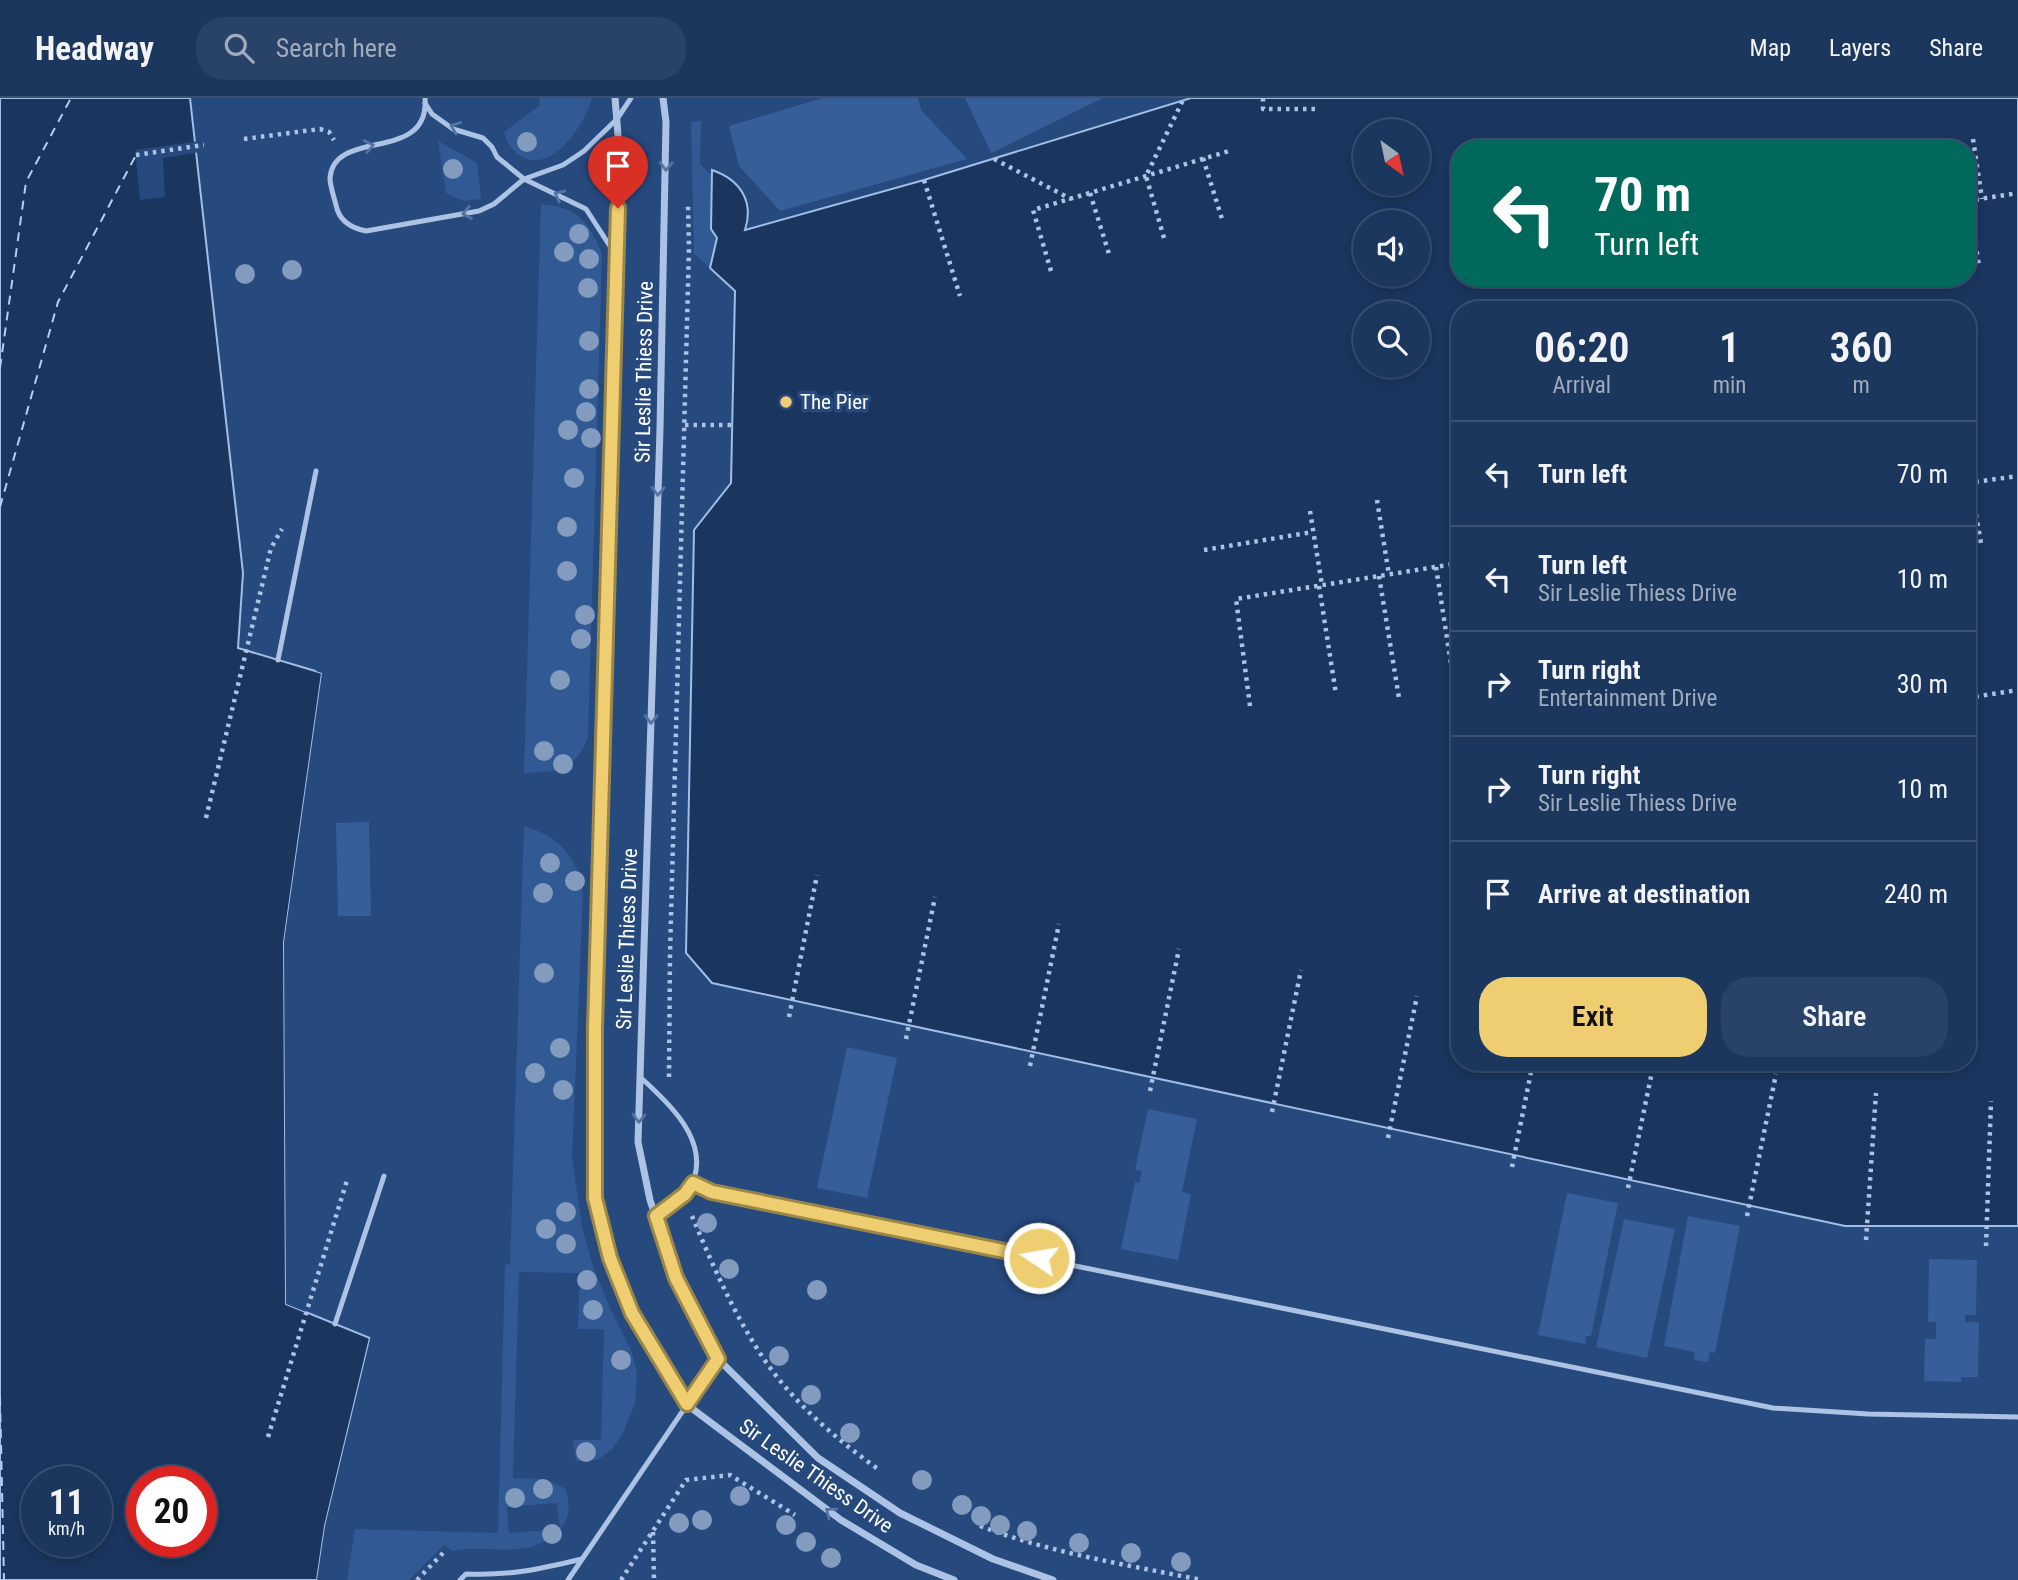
<!DOCTYPE html>
<html lang="en">
<head>
<meta charset="utf-8">
<style>
	body { margin:0; font-family:"Roboto Condensed",sans-serif; background:#294267; color:#f1f3f6; height:100vh; display:flex; flex-direction:column; font-size:26px; white-space:nowrap }
	* { box-sizing:border-box; margin:0 }
	p { font-size:23px; color:#a0acbc }
	.icon { flex:none; width:38px; height:38px; fill:none; stroke:currentColor; stroke-width:2; stroke-linecap:round; stroke-linejoin:round }
	.map { position:relative; flex:1; overflow:hidden }
	.side { position:absolute; left:1451px; top:203px; width:525px; height:770px; display:flex; flex-direction:column; background:#1c375e; border-radius:28px; box-shadow:0 4px 10px #0003,0 0 0 2px #3a5173 }
	.side>* { flex:none }
	.hud { position:absolute; left:1451px; top:42px; width:525px; height:147px; border-radius:28px; box-shadow:0 4px 10px #0003,0 0 0 2px #3a5173; background:#00695c; color:#fff; overflow:hidden }
	.needle { width:46px; rotate:147deg }
	.buttons { position:absolute; left:1353px; top:21px; display:grid; gap:14px }
	.buttons a { display:grid; place-items:center; width:77px; height:77px; border-radius:50%; background:#1c375e; box-shadow:0 4px 10px #0003,0 0 0 2px #3a5173; font-size:35px }
	.speed { position:absolute; left:21px; top:1368px; display:flex; gap:14px; font-size:35px; font-weight:700; text-align:center }
	.speed>* { display:grid; place-content:center; width:91px; height:91px; border-radius:50%; background:#1c375e; box-shadow:0 4px 10px #0003,0 0 0 2px #3a5173; line-height:1 }
	.speed small { font-size:18px; font-weight:400 }
	.speed .limit { border:10px solid #d22; background:#fff; color:#111 }
	.pin { position:absolute; display:grid; place-items:center; width:60px; height:60px; color:#fff; margin:-72px -30px; border-radius:50% 50% 50% 0; rotate:-45deg; box-shadow:0 0 7px #0007 }
	.pin .icon { rotate:45deg }
	.me { position:absolute; width:77px; margin:-38px; rotate:282deg; stroke-linejoin:round; filter:drop-shadow(0 0 5px #0008) }
	.turn { display:flex; align-items:center; gap:24px; height:147px; padding:0 28px; font-size:32px }
	.turn .icon { width:91px; height:91px; stroke-width:2.5 }
	.turn b { display:block; font-size:49px; line-height:60px }
	.eta { display:flex; justify-content:space-evenly; align-items:center; height:119px; text-align:center }
	.eta b { font-size:42px; font-weight:600; line-height:49px }
	.cta { display:flex; gap:14px; margin-top:auto; padding:14px 28px }
	.cta a { flex:1; height:80px; border-radius:28px; background:#eece71; color:#111; font-size:28px; font-weight:600; line-height:80px; text-align:center }
	.cta a+a { background:#294267; color:#f1f3f6 }
	ul { padding:0; list-style:none }
	li { display:flex; align-items:center; gap:21px; height:105px; padding:0 28px; border-top:2px solid #3a5173 }
	li div { flex:1 }
	li b { display:block; font-size:26px }
	li em { font-style:normal }
	header { display:flex; align-items:center; gap:42px; box-sizing:border-box; height:98px; padding:0 35px; background:#1c375e; border-bottom:2px solid #3a5173 }
	header strong { font-size:33px }
	nav { display:flex; gap:38px; margin-inline-start:auto; font-size:24px }
	.search { width:490px; height:63px; background:#294267; display:flex; align-items:center; gap:18px; box-sizing:border-box; padding:0 24px; border-radius:28px; color:#a0acbc; font-size:26px }
	.map>svg:first-child { display:block }
</style>
</head>
<body>
<header>
<strong>Headway</strong>
<div class="search"><svg class="icon" aria-label="search" viewBox="0 0 24 24"><circle cx="10" cy="10" r="6"/><path d="M15 15l6 6"/></svg>Search here</div>
<nav><a>Map</a><a>Layers</a><a>Share</a></nav>
</header>
<div class="map">
<svg width="2018" height="1482" viewBox="0 0 2018 1482">
	<rect width="100%" height="100%" fill="#26497e"/>
	<!-- green -->
	<g fill="#315a95" fill-rule="evenodd">
		<path d="M 539,0 L 592,0 C 585,26 552,79 519,57 C 511,52 506,43 504,34 L 540,7 Z"/>
		<path d="M 701,23 L 700,66 L 712,78 L 711,131 L 717,140 L 710,170 L 694,156 L 691,24 Z"/>
		<path d="M 438,43 L 477,65 L 481,101 L 463,103 L 446,95 Z"/>
		<path d="M 541,106 C 577,109 589,123 602,156 L 588,640 C 574,673 556,674 524,675 Z"/>
		<path d="M 524,728 C 559,739 578,758 583,795 L 572,1060 L 582,1129 L 593,1168 L 610,1210 L 631,1252 L 637,1274 L 635,1305 L 623,1335 L 612,1351 L 598,1362 L 576,1363 L 573,1342 L 601,1342 L 604,1231 L 578,1231 L 580,1175 L 519,1174 L 513,1380 L 545,1381 L 566,1391 C 570,1411 571,1420 556,1435 C 527,1463 486,1445 452,1453 L 444,1447 L 409,1482 L 347,1482 L 355,1431 L 498,1435 L 505,1167 L 510,1166 ZM 557,1405 L 560,1431 L 509,1435 L 507,1409 Z"/>
	</g>
	<!-- water -->
	<g fill="#1a355e" stroke="#a0bee6" stroke-width="2" fill-rule="evenodd">
		<path d="M 0,0 L 190,0 L 243,475 L 238,550 L 322,575 L 284,844 L 286,1206 L 370,1240 L 325,1428 L 317,1482 L 0,1482 ZM 37,1384 L 96,1384 L 96,1444 L 37,1444 ZM 142,1384 L 201,1384 L 201,1444 L 142,1444 Z"/>
		<path d="M 1191,0 L 2018,0 L 2018,1128 L 1845,1128 L 712,885 L 686,855 L 694,432 L 731,385 L 735,193 L 710,170 L 717,140 L 711,131 L 712,72 C 741,82 754,104 745,132 L 924,82 ZM 1365,33 L 1418,33 L 1418,86 L 1365,86 ZM 1460,51 L 1967,51 L 1967,180 L 1460,180 ZM 1365,124 L 1418,124 L 1418,177 L 1365,177 ZM 1460,212 L 1967,212 L 1967,964 L 1460,964 ZM 1365,215 L 1418,215 L 1418,268 L 1365,268 Z"/>
	</g>
	<!-- pier -->
	<g fill="#26497e">
		<path d="M 199,43 L 200,54 L 163,60 L 165,99 L 140,102 L 135,52 Z"/>
		<path d="M 316,570 L 323,572 L 325,575 L 288,844 L 289,1204 L 307,1210 L 306,1214 L 286,1206 L 284,844 L 322,575 L 316,573 Z"/>
		<path d="M 371,1237 L 374,1241 L 328,1429 L 320,1482 L 317,1482 L 325,1428 Z"/>
	</g>
	<g fill="none" stroke-linecap="round" stroke-linejoin="round">
		<!-- ferry -->
		<g stroke="#b7ceed" stroke-width="2" stroke-dasharray="9 7" stroke-linecap="butt">
			<path d="M 0,270 L 26,84 L 71,0"/>
			<path d="M 0,409 L 58,204 L 136,57"/>
			<path d="M 0,1299 L 4,1482"/>
		</g>
	</g>
	<!-- building -->
	<g fill="#365f9a">
		<path d="M 823,0 L 918,0 L 921,12 L 967,61 L 780,113 L 739,68 L 729,28 Z"/>
		<path d="M 965,0 L 1103,0 L 991,55 Z"/>
		<path d="M 369,724 L 371,818 L 338,818 L 336,725 Z"/>
		<path d="M 847,949 L 897,960 L 867,1100 L 817,1090 Z"/>
		<path d="M 1148,1011 L 1197,1021 L 1182,1094 L 1191,1096 L 1178,1162 L 1121,1151 L 1135,1084 L 1139,1085 L 1142,1073 L 1135,1072 Z"/>
		<path d="M 1567,1095 L 1618,1105 L 1591,1238 L 1586,1238 L 1585,1246 L 1538,1237 Z"/>
		<path d="M 1688,1118 L 1740,1128 L 1715,1255 L 1710,1254 L 1708,1264 L 1694,1262 L 1695,1254 L 1664,1248 Z"/>
		<path d="M 1624,1121 L 1675,1131 L 1647,1260 L 1596,1249 Z"/>
		<path d="M 1929,1161 L 1977,1162 L 1976,1217 L 1965,1217 L 1965,1224 L 1979,1224 L 1978,1279 L 1961,1279 L 1961,1284 L 1924,1283 L 1925,1241 L 1936,1241 L 1936,1224 L 1928,1224 Z"/>
	</g>
	<g fill="none" stroke-linecap="round" stroke-linejoin="round">
		<!-- path -->
		<g stroke="#acc3e5" stroke-width="4.5" stroke-dasharray="3.5 5" stroke-linecap="butt">
			<path d="M 1263,0 L 1263,11 L 1319,11"/>
			<path d="M 244,41 L 320,31 L 329,34 L 334,42"/>
			<path d="M 1973,41 L 1982,101"/>
			<path d="M 136,57 L 204,47"/>
			<path d="M 1203,60 L 1222,121"/>
			<path d="M 994,61 L 1071,101"/>
			<path d="M 924,82 L 960,198"/>
			<path d="M 1090,95 L 1109,156"/>
			<path d="M 1967,103 L 2018,95"/>
			<path d="M 1969,103 L 1979,168"/>
			<path d="M 1164,140 L 1146,78 L 1183,2"/>
			<path d="M 1051,173 L 1033,112 L 1229,53"/>
			<path d="M 685,327 L 732,327"/>
			<path d="M 1967,366 L 1981,445"/>
			<path d="M 1967,385 L 2018,378"/>
			<path d="M 1458,387 L 1460,397"/>
			<path d="M 1377,402 L 1389,477"/>
			<path d="M 1310,413 L 1322,487"/>
			<path d="M 1204,452 L 1313,434"/>
			<path d="M 1436,469 L 1455,592"/>
			<path d="M 1379,478 L 1399,600"/>
			<path d="M 1319,488 L 1336,596"/>
			<path d="M 1967,600 L 2018,592"/>
			<path d="M 1250,608 L 1236,501 L 1460,465"/>
			<path d="M 206,720 L 271,450 L 282,431"/>
			<path d="M 789,919 L 817,777"/>
			<path d="M 906,941 L 935,799"/>
			<path d="M 1030,968 L 1059,826"/>
			<path d="M 669,979 L 670,856 L 689,150 L 688,106"/>
			<path d="M 1150,993 L 1179,851"/>
			<path d="M 1272,1014 L 1301,872"/>
			<path d="M 1388,1040 L 1417,898"/>
			<path d="M 1512,1069 L 1533,964"/>
			<path d="M 1628,1090 L 1654,964"/>
			<path d="M 692,1118 C 711,1163 731,1210 758,1252 C 788,1300 832,1338 878,1371"/>
			<path d="M 1747,1118 L 1776,976"/>
			<path d="M 1866,1142 L 1876,995"/>
			<path d="M 1986,1148 L 1991,1003"/>
			<path d="M 268,1339 L 348,1079"/>
			<path d="M 980,1428 C 1051,1455 1127,1467 1202,1482"/>
			<path d="M 653,1434 L 654,1482"/>
			<path d="M 417,1482 L 444,1454"/>
			<path d="M 621,1482 L 686,1382 L 730,1377 L 795,1417"/>
		</g>
		<!-- service -->
		<g stroke="#acc3e5" stroke-width="5">
			<path d="M 425,0 C 430,66 334,29 330,80 C 330,88 334,99 336,107 C 339,123 351,130 366,133 L 479,113 L 494,106 L 524,81 L 563,67 L 584,53 L 617,21 L 631,0"/>
			<path d="M 425,5 L 432,16 L 453,31 L 483,40 L 492,49 L 497,59 L 524,81 L 586,111 L 617,159"/>
			<path d="M 278,562 L 316,373"/>
			<path d="M 640,979 C 668,1004 711,1043 692,1086 C 686,1100 668,1109 656,1118"/>
			<path d="M 693,1085 L 712,1094 L 1773,1310 L 1868,1316 L 2018,1319"/>
			<path d="M 335,1226 L 384,1078"/>
			<path d="M 460,1482 L 466,1476 C 510,1478 540,1471 582,1461"/>
			<path d="M 568,1482 L 718,1261"/>
		</g>
		<!-- minor -->
		<g stroke="#acc3e5" stroke-width="7">
			<path d="M 615,0 L 620,62 L 595,930 L 595,1100 L 610,1160 L 632,1215 L 686,1306 L 841,1422 L 916,1467 L 954,1482"/>
			<path d="M 663,0 L 666,24 L 660,331 L 638,1044 L 650,1102 L 676,1180 L 718,1261 L 818,1360 L 900,1415 L 993,1461 L 1053,1482"/>
		</g>
	</g>
	<!-- trees -->
	<g fill="#829bbf">
		<circle cx="527" cy="44" r="10"/>
		<circle cx="453" cy="71" r="10"/>
		<circle cx="579" cy="136" r="10"/>
		<circle cx="564" cy="154" r="10"/>
		<circle cx="589" cy="161" r="10"/>
		<circle cx="292" cy="172" r="10"/>
		<circle cx="245" cy="176" r="10"/>
		<circle cx="588" cy="190" r="10"/>
		<circle cx="589" cy="243" r="10"/>
		<circle cx="589" cy="291" r="10"/>
		<circle cx="586" cy="314" r="10"/>
		<circle cx="568" cy="332" r="10"/>
		<circle cx="591" cy="340" r="10"/>
		<circle cx="574" cy="380" r="10"/>
		<circle cx="567" cy="429" r="10"/>
		<circle cx="567" cy="473" r="10"/>
		<circle cx="585" cy="517" r="10"/>
		<circle cx="581" cy="541" r="10"/>
		<circle cx="560" cy="582" r="10"/>
		<circle cx="544" cy="653" r="10"/>
		<circle cx="563" cy="666" r="10"/>
		<circle cx="550" cy="765" r="10"/>
		<circle cx="575" cy="783" r="10"/>
		<circle cx="543" cy="795" r="10"/>
		<circle cx="544" cy="875" r="10"/>
		<circle cx="560" cy="950" r="10"/>
		<circle cx="535" cy="975" r="10"/>
		<circle cx="563" cy="992" r="10"/>
		<circle cx="566" cy="1114" r="10"/>
		<circle cx="707" cy="1125" r="10"/>
		<circle cx="546" cy="1131" r="10"/>
		<circle cx="566" cy="1146" r="10"/>
		<circle cx="729" cy="1171" r="10"/>
		<circle cx="587" cy="1182" r="10"/>
		<circle cx="817" cy="1192" r="10"/>
		<circle cx="593" cy="1212" r="10"/>
		<circle cx="779" cy="1258" r="10"/>
		<circle cx="621" cy="1262" r="10"/>
		<circle cx="811" cy="1297" r="10"/>
		<circle cx="850" cy="1335" r="10"/>
		<circle cx="586" cy="1354" r="10"/>
		<circle cx="922" cy="1382" r="10"/>
		<circle cx="543" cy="1391" r="10"/>
		<circle cx="740" cy="1398" r="10"/>
		<circle cx="515" cy="1400" r="10"/>
		<circle cx="962" cy="1407" r="10"/>
		<circle cx="981" cy="1418" r="10"/>
		<circle cx="702" cy="1422" r="10"/>
		<circle cx="679" cy="1425" r="10"/>
		<circle cx="786" cy="1427" r="10"/>
		<circle cx="1000" cy="1427" r="10"/>
		<circle cx="1027" cy="1433" r="10"/>
		<circle cx="552" cy="1436" r="10"/>
		<circle cx="806" cy="1444" r="10"/>
		<circle cx="1079" cy="1445" r="10"/>
		<circle cx="1131" cy="1455" r="10"/>
		<circle cx="831" cy="1460" r="10"/>
		<circle cx="1181" cy="1464" r="10"/>
	</g>
	<!-- one-way arrows -->
	<defs><path id="oneway-chevron" d="M-2-3.5L2.5 0L-2 3.5" fill="none" stroke-width="1.6" stroke-linecap="round" stroke-linejoin="round" transform="scale(1.75)"/></defs>
	<g stroke="#5574a2">
		<use href="#oneway-chevron" transform="translate(455 29) rotate(-158)"/>
		<use href="#oneway-chevron" transform="translate(369 48) rotate(-12)"/>
		<use href="#oneway-chevron" transform="translate(666 68) rotate(91)"/>
		<use href="#oneway-chevron" transform="translate(559 97) rotate(-154)"/>
		<use href="#oneway-chevron" transform="translate(467 115) rotate(170)"/>
		<use href="#oneway-chevron" transform="translate(658 393) rotate(92)"/>
		<use href="#oneway-chevron" transform="translate(651 621) rotate(91)"/>
		<use href="#oneway-chevron" transform="translate(639 1020) rotate(92)"/>
		<use href="#oneway-chevron" transform="translate(830 1414) rotate(-143)"/>
	</g>
	<g fill="none" stroke-linecap="round" stroke-linejoin="round">
		<defs>
			<path id="route" d="M 618,110 L 595,930 L 595,1100 L 610,1160 L 632,1215 L 687,1306 L 718,1261 L 676,1180 L 656,1118 L 685,1096 L 693,1085 L 712,1094 L 1039,1160"/>
		</defs>
		<!-- route casing -->
		<use href="#route" stroke="#9b8649" stroke-width="18"/>
		<!-- route -->
		<use href="#route" stroke="#eece71" stroke-width="12"/>
	</g>
	<!-- markers -->
	<circle fill="#eece71" stroke="#26497e" stroke-width="2.5" cx="786" cy="304" r="7"/>
	<g text-anchor="middle" stroke-width="7" stroke-linejoin="round" paint-order="stroke">
		<!-- street labels -->
		<g font-size="21" fill="#fff" stroke="#26497e">
			<text transform="translate(644 274) rotate(-89)" y="7">Sir Leslie Thiess Drive</text>
			<text transform="translate(627 841) rotate(-88)" y="7">Sir Leslie Thiess Drive</text>
			<text transform="translate(816 1378) rotate(35)" y="7">Sir Leslie Thiess Drive</text>
		</g>
		<!-- poi labels -->
		<g font-size="21" fill="#fff" stroke="#26497e" text-anchor="start">
			<text x="800" y="311">The Pier</text>
		</g>
	</g>
</svg>
<div class="buttons">
<a><svg class="needle" viewBox="-14 -14 28 28"><path d="M0-13l5 13h-10z" fill="#e53935"/><path d="M0 13l5-13h-10z" fill="#a0acbc"/></svg></a>
<a><svg class="icon" aria-label="sound" viewBox="0 0 24 24"><path d="M4 9h4l5-4v14l-5-4H4zM17 9q2 3 0 6"/></svg></a>
<a><svg class="icon" aria-label="search" viewBox="0 0 24 24"><circle cx="10" cy="10" r="6"/><path d="M15 15l6 6"/></svg></a>
</div>
<div class="speed"><div>11<small>km/h</small></div><div class="limit">20</div></div>
<div class="pin" style="left:618px;top:110px;background:#d93025"><svg class="icon" aria-label="arrive" viewBox="0 0 24 24"><path d="M6 21V4h12l-3 4 3 4H6"/></svg></div>
<svg class="me" style="left:1039px;top:1160px" viewBox="-20 -20 40 40"><circle r="17" fill="#eece71" stroke="#fff" stroke-width="3"/><path d="M0-11L8 9 0 5-8 9z" fill="#fff"/></svg>
<div class="hud">
<div class="turn"><svg class="icon" aria-label="left" viewBox="0 0 24 24"><path d="M17 20v-9H6M10 6l-5 5 5 5"/></svg><div><b>70 m</b>Turn left</div></div>
</div>
<section class="side">
<div class="eta">
<div><b>06:20</b><p>Arrival</p></div>
<div><b>1</b><p>min</p></div>
<div><b>360</b><p>m</p></div>
</div>
<ul>
<li><svg class="icon" aria-label="left" viewBox="0 0 24 24"><path d="M17 20v-9H6M10 6l-5 5 5 5"/></svg><div><b>Turn left</b></div><em>70 m</em></li>
<li><svg class="icon" aria-label="left" viewBox="0 0 24 24"><path d="M17 20v-9H6M10 6l-5 5 5 5"/></svg><div><b>Turn left</b><p>Sir Leslie Thiess Drive</p></div><em>10 m</em></li>
<li><svg class="icon" aria-label="right" viewBox="0 0 24 24"><path d="M7 20v-9h11M14 6l5 5-5 5"/></svg><div><b>Turn right</b><p>Entertainment Drive</p></div><em>30 m</em></li>
<li><svg class="icon" aria-label="right" viewBox="0 0 24 24"><path d="M7 20v-9h11M14 6l5 5-5 5"/></svg><div><b>Turn right</b><p>Sir Leslie Thiess Drive</p></div><em>10 m</em></li>
<li><svg class="icon" aria-label="arrive" viewBox="0 0 24 24"><path d="M6 21V4h12l-3 4 3 4H6"/></svg><div><b>Arrive at destination</b></div><em>240 m</em></li>
</ul>
<div class="cta"><a>Exit</a><a>Share</a></div>
</section>
</div>
</body>
</html>
